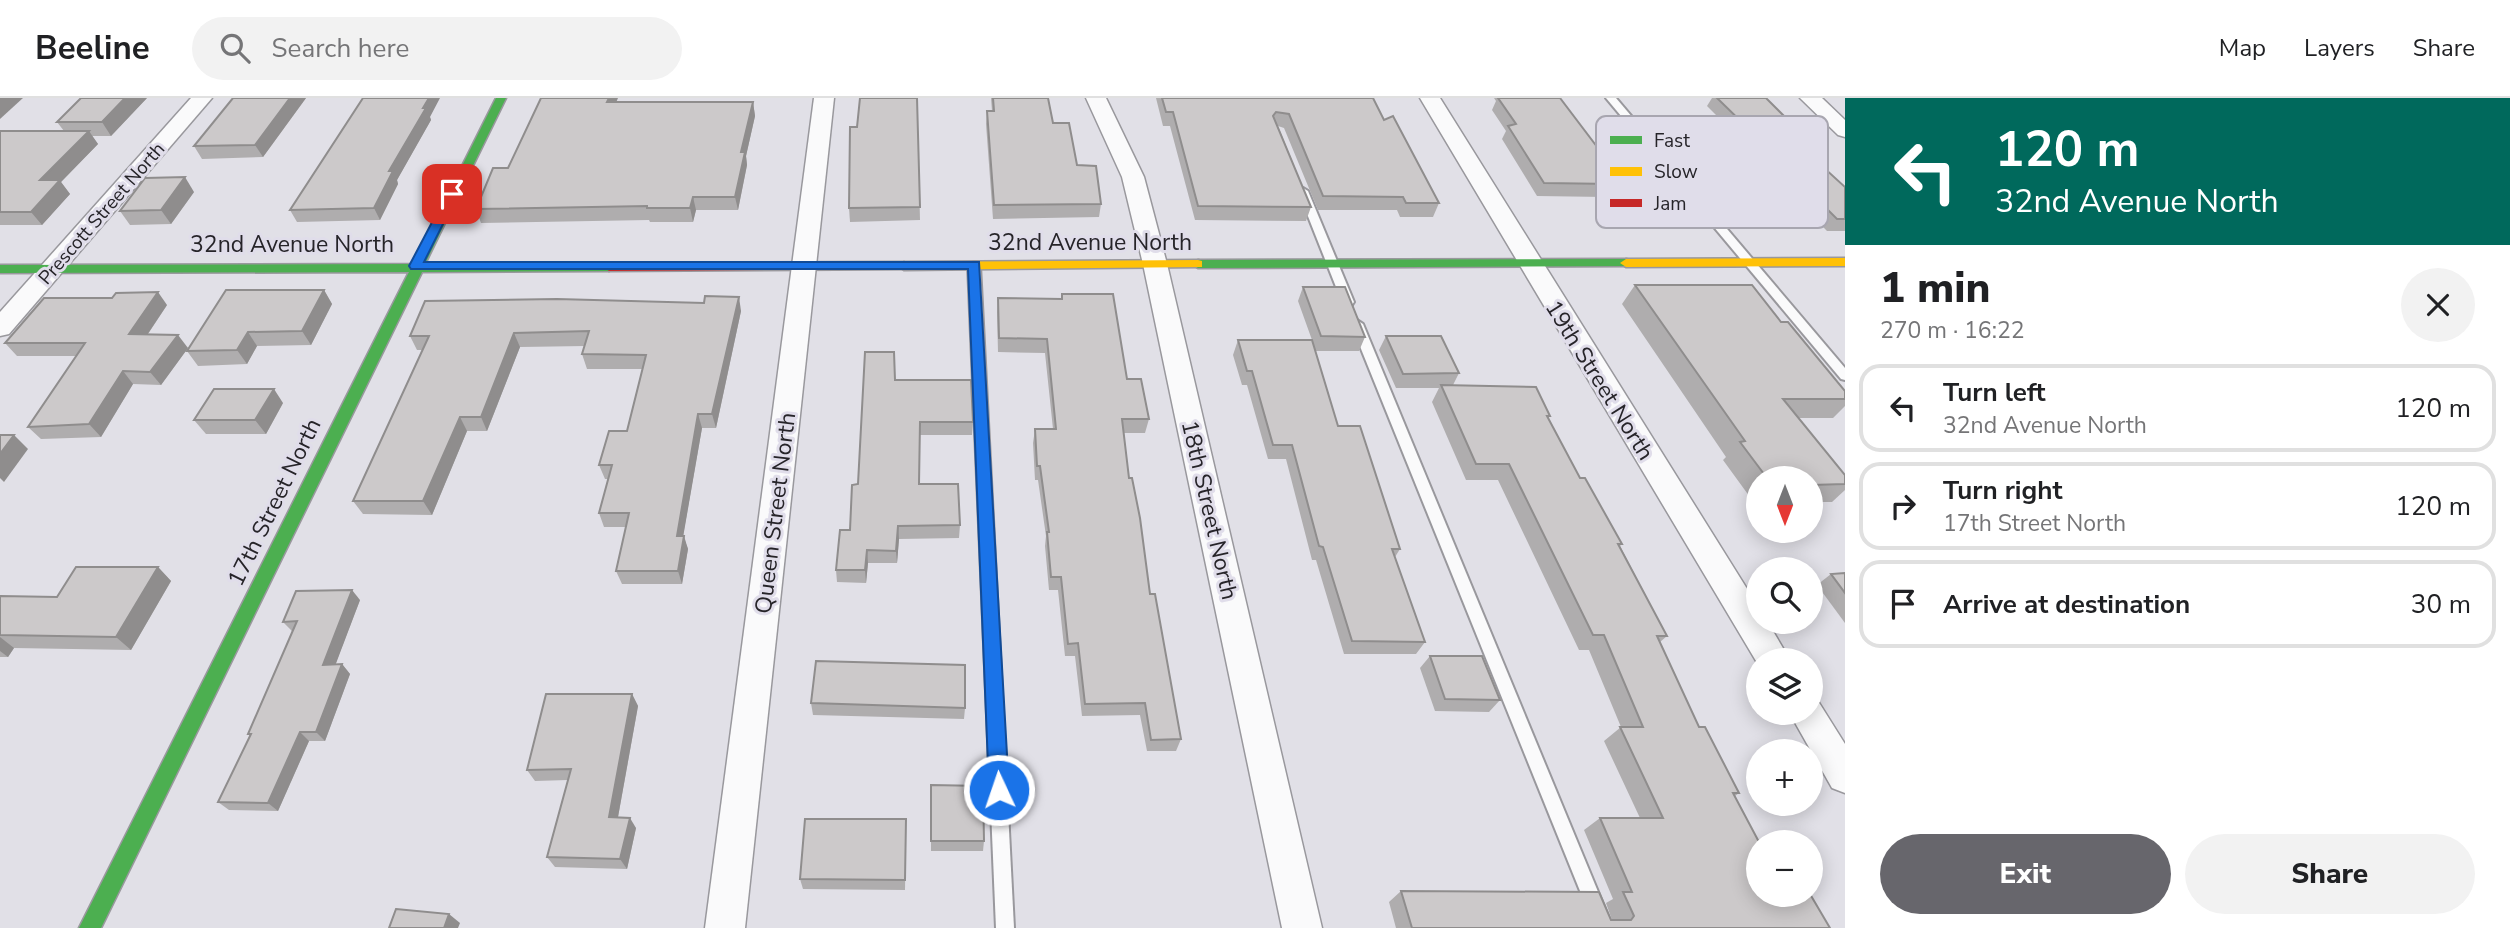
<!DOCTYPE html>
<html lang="en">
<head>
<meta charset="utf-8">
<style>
	body { margin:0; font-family:"Nunito Sans",sans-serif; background:#f2f2f2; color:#202124; height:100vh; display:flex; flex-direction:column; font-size:26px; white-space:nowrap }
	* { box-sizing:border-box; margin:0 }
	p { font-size:23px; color:#757577 }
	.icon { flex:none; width:38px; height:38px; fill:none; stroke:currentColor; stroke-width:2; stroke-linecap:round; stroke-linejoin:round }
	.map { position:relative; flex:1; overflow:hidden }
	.sheet { display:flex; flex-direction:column; background:#fff; width:665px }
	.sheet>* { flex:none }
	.hud { background:#00695c; color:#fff; overflow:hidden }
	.needle { width:46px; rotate:180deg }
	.controls { position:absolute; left:1746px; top:368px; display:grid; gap:14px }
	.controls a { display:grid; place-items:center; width:77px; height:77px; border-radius:50%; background:#fff; box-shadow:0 4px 18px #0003; font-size:35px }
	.pin { position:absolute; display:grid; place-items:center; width:60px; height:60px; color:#fff; margin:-30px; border-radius:14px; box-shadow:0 4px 10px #0006 }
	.me { position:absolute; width:77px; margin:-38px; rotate:357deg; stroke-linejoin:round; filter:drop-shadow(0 0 5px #0008) }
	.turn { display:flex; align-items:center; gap:24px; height:147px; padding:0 35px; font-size:32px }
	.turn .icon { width:91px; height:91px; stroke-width:2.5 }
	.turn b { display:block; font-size:49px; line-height:60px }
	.round { display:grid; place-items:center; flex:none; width:74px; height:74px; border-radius:37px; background:#f2f2f2 }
	.overview { display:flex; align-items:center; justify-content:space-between; height:119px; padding:0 35px }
	h1 { font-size:42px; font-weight:800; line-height:52px }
	.primary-button { display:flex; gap:14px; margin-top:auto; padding:14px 35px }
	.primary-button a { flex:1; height:80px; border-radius:42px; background:#67666c; color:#fff; font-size:28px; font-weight:800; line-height:80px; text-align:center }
	.primary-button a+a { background:#f2f2f2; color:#202124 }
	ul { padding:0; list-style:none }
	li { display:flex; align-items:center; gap:21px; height:88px; margin:0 14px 10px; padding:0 21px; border:4px solid #e0e0e0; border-radius:21px }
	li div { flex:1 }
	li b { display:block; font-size:26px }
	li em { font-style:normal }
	header { display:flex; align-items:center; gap:42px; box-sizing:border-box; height:98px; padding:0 35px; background:#fff; border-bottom:2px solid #e0e0e0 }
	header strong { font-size:33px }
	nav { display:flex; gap:38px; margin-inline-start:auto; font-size:24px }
	.search { width:490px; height:63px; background:#f2f2f2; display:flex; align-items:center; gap:18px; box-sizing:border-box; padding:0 24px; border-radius:38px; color:#757577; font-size:26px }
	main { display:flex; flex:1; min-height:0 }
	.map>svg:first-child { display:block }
</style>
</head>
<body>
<header>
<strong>Beeline</strong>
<div class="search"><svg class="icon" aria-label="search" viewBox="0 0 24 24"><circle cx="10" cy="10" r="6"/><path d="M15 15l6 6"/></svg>Search here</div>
<nav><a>Map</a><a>Layers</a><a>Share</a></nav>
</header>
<main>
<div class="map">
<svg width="1845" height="830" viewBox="0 0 1845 830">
	<rect width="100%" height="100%" fill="#e1e0e7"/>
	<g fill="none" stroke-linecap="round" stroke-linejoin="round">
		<defs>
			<g id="lane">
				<path d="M 1606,0 L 1616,0 L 1845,270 L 1845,282 L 1841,281 Z"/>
				<path d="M 1303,90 L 1308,93 L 1354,204 L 1352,207 L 1348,208 L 1342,204 L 1298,93 Z"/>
				<path d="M 974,164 L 980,167 L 1014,830 L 996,830 L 968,167 Z"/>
				<path d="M 1357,222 L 1363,226 L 1613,830 L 1595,830 L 1351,226 Z"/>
			</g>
			<g id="street">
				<path d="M 191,0 L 212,0 L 9,236 L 0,238 L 0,214 Z"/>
				<path d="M 814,0 L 834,0 L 745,830 L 705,830 Z"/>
				<path d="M 1086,0 L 1106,0 L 1144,79 L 1167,166 L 1322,830 L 1282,830 L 1143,166 L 1122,79 Z"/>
				<path d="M 1420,0 L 1440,0 L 1759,510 L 1759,523 L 1767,523 L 1790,562 L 1759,562 L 1759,568 Z"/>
				<path d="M 1800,0 L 1822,0 L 1845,22 L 1845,39 L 1838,37 Z"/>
				<path d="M 1811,600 L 1818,603 L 1845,646 L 1845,695 L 1832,690 L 1789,614 L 1811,614 Z"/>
			</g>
			<g id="fast">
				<path d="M 496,0 L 506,0 L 425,166 L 609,165 L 615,169 L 609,173 L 422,174 L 101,830 L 79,830 L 409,174 L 0,175 L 0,167 L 413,166 Z"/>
				<path d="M 1626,161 L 1630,162 L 1630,168 L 1198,170 L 1192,166 L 1198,162 Z"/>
			</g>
			<g id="slow">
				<path d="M 1845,160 L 1845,168 L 1626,169 L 1620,165 L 1626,161 Z"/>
				<path d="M 1198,162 L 1202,163 L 1202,169 L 904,172 L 898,168 L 904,164 Z"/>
			</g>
			<path id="jam" d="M 904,164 L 910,168 L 908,171 L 609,173 L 603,169 L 609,165 Z"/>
		</defs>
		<!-- lane casing -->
		<use href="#lane" stroke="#99989d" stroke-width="4"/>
		<!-- street casing -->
		<use href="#street" stroke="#99989d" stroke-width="3"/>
		<!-- fast casing -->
		<use href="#fast" stroke="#99989d" stroke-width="3"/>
		<!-- slow casing -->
		<use href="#slow" stroke="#99989d" stroke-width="3"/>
		<!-- jam casing -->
		<use href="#jam" stroke="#99989d" stroke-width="3"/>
		<!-- lane -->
		<use href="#lane" fill="#fafafb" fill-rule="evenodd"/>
		<!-- street -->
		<use href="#street" fill="#fafafb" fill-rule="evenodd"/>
		<!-- fast -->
		<use href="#fast" fill="#4caf50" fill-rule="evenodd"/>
		<!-- slow -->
		<use href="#slow" fill="#ffc107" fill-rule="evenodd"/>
		<!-- jam -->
		<use href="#jam" fill="#c62828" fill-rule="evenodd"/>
	</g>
	<!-- wall -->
	<g fill="#afadae">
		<path d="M 147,0 L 111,38 L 92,38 L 98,46 L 61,84 L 70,96 L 42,127 L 0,127 L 0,33 L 64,33 L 57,24 Z"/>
		<path d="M 233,0 L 306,0 L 263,59 L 202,61 L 194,48 Z"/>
		<path d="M 917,0 L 920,122 L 850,124 L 849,110 L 857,29 Z"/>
		<path d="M 991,0 L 1048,0 L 1053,25 L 1077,67 L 1101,106 L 1099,119 L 993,121 L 986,26 L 987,13 L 992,13 Z"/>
		<path d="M 1156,0 L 1373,0 L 1384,22 L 1439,105 L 1433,119 L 1400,119 L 1397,112 L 1318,112 L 1284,30 L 1278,28 L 1311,109 L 1306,123 L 1195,122 L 1170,28 L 1163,28 Z"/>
		<path d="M 1494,0 L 1560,0 L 1601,54 L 1683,87 L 1674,100 L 1537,98 L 1502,41 L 1506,33 L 1492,12 L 1496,3 Z"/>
		<path d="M 1712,0 L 1766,0 L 1803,37 L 1797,46 L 1845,89 L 1845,133 L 1827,133 L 1762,66 L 1775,49 L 1748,49 L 1707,8 Z"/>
		<path d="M 616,4 L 753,4 L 755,18 L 746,58 L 747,67 L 738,112 L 696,112 L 693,124 L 650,124 L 649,122 L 481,125 L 476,111 L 508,70 Z"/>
		<path d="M 430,19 L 431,22 L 397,82 L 398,86 L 380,122 L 297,124 L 290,112 Z"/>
		<path d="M 194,94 L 171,126 L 130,127 L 120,113 Z"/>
		<path d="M 1635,187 L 1781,224 L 1845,293 L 1845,308 L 1833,320 L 1798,320 L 1845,377 L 1845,392 L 1832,404 L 1811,404 L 1811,380 L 1759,380 L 1759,406 L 1755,406 L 1723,362 L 1726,359 L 1622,206 Z"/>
		<path d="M 1303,189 L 1365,239 L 1359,253 L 1315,253 L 1338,328 L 1400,451 L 1395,459 L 1425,544 L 1416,556 L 1344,556 L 1316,462 L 1312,462 L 1286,361 L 1268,361 L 1247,287 L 1242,287 L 1233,257 L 1238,242 L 1312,242 L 1298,203 Z"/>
		<path d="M 324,192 L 332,206 L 311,247 L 257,248 L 247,266 L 198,268 L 187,253 Z"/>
		<path d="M 1062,196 L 1127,281 L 1149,321 L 1145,335 L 1124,335 L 1129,380 L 1150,496 L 1181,641 L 1176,653 L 1147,653 L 1140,617 L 1082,618 L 1075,558 L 1065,558 L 1058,492 L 1049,492 L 1045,448 L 1046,438 L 1038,382 L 1035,382 L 1033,345 L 1035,331 L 1053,331 L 1045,255 L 998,254 L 997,214 L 998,200 L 1061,201 Z"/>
		<path d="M 167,207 L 148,236 L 188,250 L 161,287 L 133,286 L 101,339 L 41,341 L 28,329 L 76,258 L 17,258 L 5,245 Z"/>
		<path d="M 741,213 L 716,330 L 702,330 L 683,438 L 688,451 L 682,486 L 622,486 L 616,473 L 626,429 L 604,429 L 599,415 L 609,381 L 605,381 L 599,367 L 627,333 L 643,271 L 587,271 L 582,256 L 585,248 L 520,249 L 487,333 L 467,333 L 432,417 L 363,416 L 353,403 L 422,252 L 417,252 L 410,238 Z"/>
		<path d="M 1386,238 L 1459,275 L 1453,287 L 1550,318 L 1548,321 L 1580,380 L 1622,446 L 1620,448 L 1667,538 L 1660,544 L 1699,629 L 1739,695 L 1735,698 L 1759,796 L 1830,830 L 1396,830 L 1389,804 L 1401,793 L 1612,822 L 1606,805 L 1613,801 L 1584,732 L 1600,720 L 1640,720 L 1604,643 L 1621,629 L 1589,552 L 1579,552 L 1498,382 L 1466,382 L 1432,304 L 1439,290 L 1396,290 L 1379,252 Z"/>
		<path d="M 895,282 L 973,324 L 972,337 L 920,337 L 919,386 L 960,427 L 959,440 L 899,441 L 897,465 L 868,465 L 866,485 L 837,484 L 836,472 L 850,432 L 858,386 Z"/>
		<path d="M 283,305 L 266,336 L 206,336 L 194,322 Z"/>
		<path d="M 158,469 L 171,483 L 131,552 L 14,550 L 8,559 L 0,559 L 0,498 L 57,499 Z"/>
		<path d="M 1845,475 L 1845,525 L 1817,487 L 1831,476 Z"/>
		<path d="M 360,502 L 335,567 L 342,566 L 350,576 L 325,643 L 309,643 L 278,713 L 229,712 L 218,704 L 250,638 L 248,636 L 293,534 L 283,524 Z"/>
		<path d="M 1430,558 L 1500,602 L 1489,614 L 1435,613 L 1420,570 Z"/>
		<path d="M 632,596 L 638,608 L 618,719 L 636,730 L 627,771 L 555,769 L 547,759 L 568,682 L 535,683 L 527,672 Z"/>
		<path d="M 811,605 L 965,610 L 964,621 L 813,617 Z"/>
		<path d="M 931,687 L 984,743 L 983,753 L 931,753 Z"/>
		<path d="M 906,721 L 905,792 L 803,791 L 800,781 Z"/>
	</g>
	<!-- shaded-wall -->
	<g fill="#8f8d8d">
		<path d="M 0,0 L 23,0 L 0,21 Z"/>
		<path d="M 125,0 L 147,0 L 111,38 L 102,24 Z"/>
		<path d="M 290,0 L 306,0 L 263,59 L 255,47 Z"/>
		<path d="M 429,0 L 440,0 L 430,19 L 431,22 L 397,82 L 398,86 L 380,122 L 374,110 L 389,73 Z"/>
		<path d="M 609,0 L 618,0 L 611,17 L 607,4 Z"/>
		<path d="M 753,4 L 755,18 L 746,58 L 747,67 L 738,112 L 735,99 L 741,54 Z"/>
		<path d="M 89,33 L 98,46 L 61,84 L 70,96 L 42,127 L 31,114 L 40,82 Z"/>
		<path d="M 185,79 L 194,94 L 171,126 L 161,112 Z"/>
		<path d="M 693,99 L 696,112 L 693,124 L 690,110 Z"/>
		<path d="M 324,192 L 332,206 L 311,247 L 302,233 Z"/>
		<path d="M 158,194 L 167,207 L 139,249 L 129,236 Z"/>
		<path d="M 739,199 L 741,213 L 716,330 L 712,316 Z"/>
		<path d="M 248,234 L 257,248 L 247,266 L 237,252 Z"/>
		<path d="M 514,235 L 520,249 L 487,333 L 481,319 Z"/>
		<path d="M 178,237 L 188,250 L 161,287 L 150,274 Z"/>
		<path d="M 123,273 L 133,286 L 101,339 L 89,326 Z"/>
		<path d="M 274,291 L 283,305 L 266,336 L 255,322 Z"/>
		<path d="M 698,316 L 702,330 L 681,451 L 677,438 Z"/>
		<path d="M 460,319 L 467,333 L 432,417 L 423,403 Z"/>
		<path d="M 14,337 L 28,351 L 4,384 L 0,380 L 0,356 Z"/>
		<path d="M 898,428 L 899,441 L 897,465 L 896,453 Z"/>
		<path d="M 684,438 L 688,451 L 682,486 L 678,473 Z"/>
		<path d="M 867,452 L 868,465 L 866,485 L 865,472 Z"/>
		<path d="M 158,469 L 171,483 L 131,552 L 116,539 Z"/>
		<path d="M 352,492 L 360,502 L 332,576 L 323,567 Z"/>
		<path d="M 0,539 L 14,550 L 8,559 L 0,553 Z"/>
		<path d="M 342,566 L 350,576 L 325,643 L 316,634 Z"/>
		<path d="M 632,596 L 638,608 L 616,730 L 609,719 Z"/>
		<path d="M 300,634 L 309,643 L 278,713 L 268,705 Z"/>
		<path d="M 630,720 L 636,730 L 627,771 L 620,761 Z"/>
		<path d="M 449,816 L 460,825 L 458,830 L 444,830 Z"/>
	</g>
	<!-- building -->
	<g fill="#ccc9ca" stroke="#8f8d8d" stroke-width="2">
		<path d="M 81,0 L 125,0 L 102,24 L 57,24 Z"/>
		<path d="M 233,0 L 290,0 L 255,47 L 194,48 Z"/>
		<path d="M 363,0 L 429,0 L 423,10 L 426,10 L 389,73 L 393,73 L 374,110 L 290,112 Z"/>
		<path d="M 541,0 L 609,0 L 607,4 L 753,4 L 741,54 L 745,54 L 735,99 L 693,99 L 690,110 L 647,110 L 647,108 L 476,111 L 493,70 L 508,70 Z"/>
		<path d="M 860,0 L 917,0 L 920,109 L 849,110 L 850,29 L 857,29 Z"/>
		<path d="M 993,0 L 1048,0 L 1053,25 L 1069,25 L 1077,67 L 1096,68 L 1101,106 L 994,107 L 987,13 L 994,13 Z"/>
		<path d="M 1162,0 L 1373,0 L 1384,22 L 1393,18 L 1439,105 L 1406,105 L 1403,99 L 1323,98 L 1289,16 L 1276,14 L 1273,18 L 1311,109 L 1198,108 L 1173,14 L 1166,14 Z"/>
		<path d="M 1498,0 L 1560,0 L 1601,54 L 1658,55 L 1683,87 L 1544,85 L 1508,28 L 1516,26 Z"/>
		<path d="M 1717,0 L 1766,0 L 1803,37 L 1788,37 L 1845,89 L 1845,121 L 1837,121 L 1770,54 L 1787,37 L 1756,38 Z"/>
		<path d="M 0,33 L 89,33 L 40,82 L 60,82 L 31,114 L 0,114 Z"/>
		<path d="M 185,79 L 161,112 L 120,113 L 145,80 Z"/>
		<path d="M 1635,187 L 1752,187 L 1781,224 L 1788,224 L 1845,293 L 1845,301 L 1783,301 L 1845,377 L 1845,386 L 1811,387 L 1811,380 L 1767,380 L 1740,344 L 1745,343 Z"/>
		<path d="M 1303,189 L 1345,189 L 1365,239 L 1321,238 Z"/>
		<path d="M 226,192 L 324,192 L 302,233 L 248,234 L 237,252 L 187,253 Z"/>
		<path d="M 158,194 L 129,236 L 178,237 L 150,274 L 123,273 L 89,326 L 28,329 L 85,245 L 5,245 L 44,200 L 112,200 L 116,195 Z"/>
		<path d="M 1062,196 L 1113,196 L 1127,281 L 1141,281 L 1149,321 L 1122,321 L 1129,380 L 1132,380 L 1140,420 L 1150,496 L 1155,496 L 1181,641 L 1151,642 L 1145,605 L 1085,606 L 1078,545 L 1068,546 L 1061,479 L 1051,479 L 1047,434 L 1049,434 L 1040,368 L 1037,368 L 1035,331 L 1056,331 L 1047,241 L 999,240 L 998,200 L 1062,201 Z"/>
		<path d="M 705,198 L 739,199 L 712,316 L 698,316 L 677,438 L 684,438 L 678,473 L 616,473 L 629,415 L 599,415 L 612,367 L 599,367 L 609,333 L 627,333 L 646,257 L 582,256 L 589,233 L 514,235 L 481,319 L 460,319 L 423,403 L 353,403 L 429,238 L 410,238 L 425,203 L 557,201 L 704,205 Z"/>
		<path d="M 1386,238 L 1441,238 L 1459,275 L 1403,276 Z"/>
		<path d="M 1238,242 L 1312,242 L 1338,328 L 1360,328 L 1400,451 L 1392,451 L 1425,544 L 1352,543 L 1323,449 L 1319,448 L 1292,347 L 1273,347 L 1252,273 L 1247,273 Z"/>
		<path d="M 865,254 L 894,254 L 895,282 L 971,282 L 973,324 L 920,324 L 919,386 L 958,386 L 960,427 L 898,428 L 896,453 L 867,452 L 865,472 L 836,472 L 840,432 L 850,432 L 852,387 L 858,386 Z"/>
		<path d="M 1441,287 L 1536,289 L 1550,318 L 1547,318 L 1580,380 L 1585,380 L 1622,446 L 1618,446 L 1667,538 L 1657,538 L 1699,629 L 1705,629 L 1739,695 L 1733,695 L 1759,744 L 1759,796 L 1810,796 L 1830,830 L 1412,830 L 1401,793 L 1599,794 L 1611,822 L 1631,822 L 1634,818 L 1623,794 L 1632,794 L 1600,720 L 1663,720 L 1620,629 L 1643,629 L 1604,537 L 1593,537 L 1509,366 L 1476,366 Z"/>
		<path d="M 214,291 L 274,291 L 255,322 L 194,322 Z"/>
		<path d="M 0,337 L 14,337 L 0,356 Z"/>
		<path d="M 76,469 L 158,469 L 116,539 L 0,537 L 0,498 L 57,499 Z"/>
		<path d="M 1845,475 L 1845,495 L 1831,476 Z"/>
		<path d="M 352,492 L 323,567 L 342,566 L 316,634 L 300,634 L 268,705 L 218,704 L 251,636 L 248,636 L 297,523 L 283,524 L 296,493 Z"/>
		<path d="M 1430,558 L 1482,558 L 1500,602 L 1445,601 Z"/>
		<path d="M 816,563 L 965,567 L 965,610 L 811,605 Z"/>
		<path d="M 546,596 L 632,596 L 609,719 L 630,720 L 620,761 L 547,759 L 571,671 L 527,672 Z"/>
		<path d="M 931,687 L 983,688 L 984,743 L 931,743 Z"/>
		<path d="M 805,721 L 906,721 L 905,782 L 800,781 Z"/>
		<path d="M 396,811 L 449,816 L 444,830 L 389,830 Z"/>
	</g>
	<!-- route -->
	<path fill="#1a73e8" stroke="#114b97" stroke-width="2" d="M 448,94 L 458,96 L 424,164 L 979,164 L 1009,692 L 1006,698 L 999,701 L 992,698 L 989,692 L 968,171 L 411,171 L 409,168 Z"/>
	<g text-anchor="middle" stroke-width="6" stroke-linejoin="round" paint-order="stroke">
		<!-- far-street labels -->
		<g font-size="19" fill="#262429" stroke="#e0ddea">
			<text transform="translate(101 115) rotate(-49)" y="7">Prescott Street North</text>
		</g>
		<!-- street labels -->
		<g font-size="23" fill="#262429" stroke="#e0ddea">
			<text x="1090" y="152">32nd Avenue North</text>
			<text x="292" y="154">32nd Avenue North</text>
			<text transform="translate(1600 282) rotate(58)" y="8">19th Street North</text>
			<text transform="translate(274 404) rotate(-64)" y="8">17th Street North</text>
			<text transform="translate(1210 412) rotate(77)" y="8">18th Street North</text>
			<text transform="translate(775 415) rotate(-83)" y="8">Queen Street North</text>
		</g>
	</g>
	<!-- legend -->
	<rect x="1596" y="18" width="232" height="112" rx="10" fill="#e0ddea" stroke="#a8a6b0" stroke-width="2"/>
	<rect x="1610" y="38" width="32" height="8" fill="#4caf50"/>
	<rect x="1610" y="69" width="32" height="9" fill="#ffc107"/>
	<rect x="1610" y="101" width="32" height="8" fill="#c62828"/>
	<g font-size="19" fill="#262429">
		<text x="1654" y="49">Fast</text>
		<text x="1654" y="80">Slow</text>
		<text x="1654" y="112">Jam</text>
	</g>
</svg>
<div class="controls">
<a><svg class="needle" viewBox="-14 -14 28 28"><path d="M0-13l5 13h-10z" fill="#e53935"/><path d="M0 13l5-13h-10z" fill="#757577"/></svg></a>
<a><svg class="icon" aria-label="search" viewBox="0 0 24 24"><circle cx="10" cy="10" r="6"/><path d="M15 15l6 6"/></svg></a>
<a><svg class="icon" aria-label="layers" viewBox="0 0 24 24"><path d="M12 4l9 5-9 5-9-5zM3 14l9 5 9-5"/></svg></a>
<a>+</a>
<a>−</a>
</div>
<div class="pin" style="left:452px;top:96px;background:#d93025"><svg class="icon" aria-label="arrive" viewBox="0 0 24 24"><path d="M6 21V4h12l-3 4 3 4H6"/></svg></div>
<svg class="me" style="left:999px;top:692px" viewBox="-20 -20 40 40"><circle r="17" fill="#1a73e8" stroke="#fff" stroke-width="3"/><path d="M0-11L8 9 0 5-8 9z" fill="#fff"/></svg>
</div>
<section class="sheet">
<div class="hud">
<div class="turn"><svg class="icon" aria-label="left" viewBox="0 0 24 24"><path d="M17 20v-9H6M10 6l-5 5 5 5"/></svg><div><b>120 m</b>32nd Avenue North</div></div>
</div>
<div class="overview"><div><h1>1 min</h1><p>270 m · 16:22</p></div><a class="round"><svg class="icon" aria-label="close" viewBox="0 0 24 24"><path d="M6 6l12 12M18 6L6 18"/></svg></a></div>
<ul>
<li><svg class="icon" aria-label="left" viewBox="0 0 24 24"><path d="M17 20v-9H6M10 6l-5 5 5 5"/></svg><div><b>Turn left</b><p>32nd Avenue North</p></div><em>120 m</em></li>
<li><svg class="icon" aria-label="right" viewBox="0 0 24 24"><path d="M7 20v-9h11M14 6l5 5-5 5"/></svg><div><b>Turn right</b><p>17th Street North</p></div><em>120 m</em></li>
<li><svg class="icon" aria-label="arrive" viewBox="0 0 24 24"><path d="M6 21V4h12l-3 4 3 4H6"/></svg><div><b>Arrive at destination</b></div><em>30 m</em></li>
</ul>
<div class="primary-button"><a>Exit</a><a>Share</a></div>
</section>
</main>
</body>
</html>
